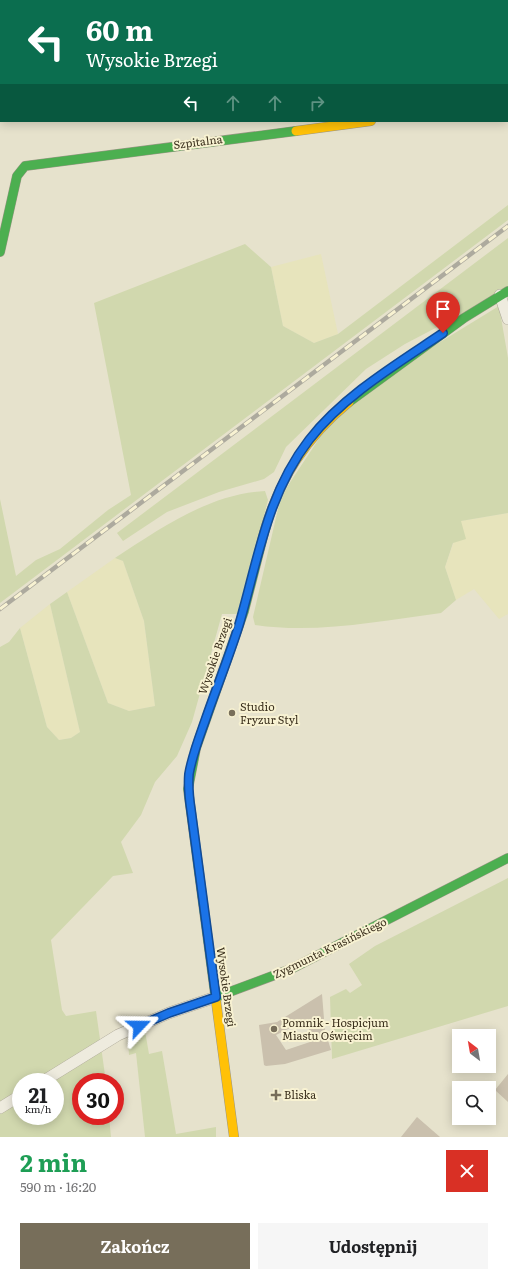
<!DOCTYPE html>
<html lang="pl">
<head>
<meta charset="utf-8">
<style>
	body { margin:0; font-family:Literata,serif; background:#f6f6f6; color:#202124; height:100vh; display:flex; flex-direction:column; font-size:15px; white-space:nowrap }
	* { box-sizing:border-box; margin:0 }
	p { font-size:13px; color:#757577 }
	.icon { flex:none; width:22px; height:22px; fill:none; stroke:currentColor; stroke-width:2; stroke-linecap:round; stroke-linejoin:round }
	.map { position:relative; height:1137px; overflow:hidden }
	.drawer { display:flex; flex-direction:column; background:#fff; flex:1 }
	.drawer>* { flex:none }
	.banner { position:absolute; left:0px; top:0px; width:508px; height:122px; box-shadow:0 2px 10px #0003; background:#0b6e4f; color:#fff; overflow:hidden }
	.needle { width:26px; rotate:329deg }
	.controls { position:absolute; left:452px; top:1029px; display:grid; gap:8px }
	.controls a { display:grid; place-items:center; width:44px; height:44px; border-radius:0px; background:#fff; box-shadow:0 2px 10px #0003; font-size:20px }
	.speed { position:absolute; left:12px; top:1073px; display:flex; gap:8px; font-size:20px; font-weight:700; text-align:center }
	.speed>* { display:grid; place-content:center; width:52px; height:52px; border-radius:50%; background:#fff; box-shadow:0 2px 10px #0003; line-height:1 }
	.speed small { font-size:10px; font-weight:400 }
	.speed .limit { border:6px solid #d22; background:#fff; color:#111 }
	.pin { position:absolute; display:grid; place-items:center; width:34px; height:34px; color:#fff; margin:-41px -17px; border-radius:50% 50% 50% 0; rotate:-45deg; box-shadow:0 0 4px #0007 }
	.pin .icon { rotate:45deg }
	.me { position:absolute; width:44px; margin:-22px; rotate:67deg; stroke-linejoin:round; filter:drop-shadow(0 0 3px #0008) }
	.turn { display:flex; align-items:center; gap:14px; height:84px; padding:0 20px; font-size:18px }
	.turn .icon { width:52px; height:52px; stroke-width:2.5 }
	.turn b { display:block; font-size:28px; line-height:34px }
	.lanes { display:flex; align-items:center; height:38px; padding:0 20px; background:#0003; justify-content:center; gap:20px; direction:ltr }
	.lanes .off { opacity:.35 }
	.round { display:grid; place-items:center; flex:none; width:42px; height:42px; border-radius:0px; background:#f6f6f6 }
	.overview { display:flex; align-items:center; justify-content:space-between; height:68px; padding:0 20px }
	h1 { font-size:24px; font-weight:700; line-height:30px; color:#1e9e55 }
	.action { display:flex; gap:8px; margin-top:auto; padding:8px 20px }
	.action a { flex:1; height:46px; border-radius:0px; background:#776e5a; color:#fff; font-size:16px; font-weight:700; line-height:46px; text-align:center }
	.action a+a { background:#f6f6f6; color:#202124 }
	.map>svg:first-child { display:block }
</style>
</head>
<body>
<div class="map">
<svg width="508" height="1137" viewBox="0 0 508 1137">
	<rect width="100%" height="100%" fill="#e6e2cc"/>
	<!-- farmland -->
	<g fill="#e7e4bc">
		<path d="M 321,254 L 338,334 L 314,343 L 283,326 L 271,267 Z"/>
		<path d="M 508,513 L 508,614 L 499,619 L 474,589 L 456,600 L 445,567 L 461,521 Z"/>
		<path d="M 115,558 L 123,561 L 144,621 L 155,706 L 129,711 L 108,703 L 67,592 Z"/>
		<path d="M 50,604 L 80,732 L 71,738 L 59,740 L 47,727 L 20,628 Z"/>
	</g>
	<!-- green -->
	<g fill="#d1d8ae" fill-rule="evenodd">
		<path d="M 508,205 L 508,220 L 0,603 L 0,499 L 16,576 L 36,560 L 60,549 L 108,510 L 131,495 L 94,303 L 245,244 L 271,267 L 283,326 L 314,343 L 338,334 Z"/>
		<path d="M 508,238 L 508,290 L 405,344 L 366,369 L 286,447 L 274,472 L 264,479 L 219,492 L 167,512 L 123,541 L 117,533 Z"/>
		<path d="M 499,306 L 508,358 L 508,513 L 461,521 L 466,539 L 453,543 L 445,567 L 456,600 L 441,613 C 379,621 317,634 255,625 L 253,617 L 281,496 L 344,401 Z"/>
		<path d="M 265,491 L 268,500 L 239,614 L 222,614 L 192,722 L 177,756 L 155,782 L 141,815 L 121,842 L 133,873 L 113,876 L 51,940 L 62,1010 L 66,1016 L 96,1011 L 106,1082 L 81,1082 L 81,1116 L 109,1116 L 111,1137 L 0,1137 L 0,647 L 9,642 L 20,628 L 47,727 L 59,740 L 71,738 L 80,732 L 50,604 L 67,592 L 108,703 L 129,711 L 155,706 L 144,621 L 123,561 L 115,558 C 161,528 209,494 265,491 ZM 21,1082 L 55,1082 L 55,1116 L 21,1116 Z"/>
		<path d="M 508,878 L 508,1006 L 332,1059 L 330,997 L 346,989 L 350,993 L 362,985 L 349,964 L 375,946 Z"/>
		<path d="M 145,1031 L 149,1054 L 162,1051 L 176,1134 L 216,1127 L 216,1137 L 145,1137 L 136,1053 L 129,1055 L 128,1040 Z"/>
	</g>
	<!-- water -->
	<path fill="#b8ccc3" d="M 24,0 L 508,0 L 508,59 L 507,1 Z"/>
	<!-- building -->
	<g fill="#cac0ad" fill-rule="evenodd">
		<path d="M 322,994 L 325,1031 L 331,1050 L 285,1064 L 266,1066 L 264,1065 L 259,1025 L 277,1022 ZM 306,1020 L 313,1041 L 286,1050 L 276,1035 Z"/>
		<path d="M 508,1074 L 508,1102 L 495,1090 Z"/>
		<path d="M 417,1117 L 440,1137 L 401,1137 Z"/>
	</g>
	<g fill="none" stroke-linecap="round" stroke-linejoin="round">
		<defs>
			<g id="street">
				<path d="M 507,104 L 508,104"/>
				<path d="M 500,295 L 508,319"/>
				<path d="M 42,1082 L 118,1035 L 169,1013 L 216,997"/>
				<path d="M 0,1108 L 21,1095"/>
			</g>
			<g id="fast">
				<path d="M 0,252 L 17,176 L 25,166 L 296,131"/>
				<path d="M 349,402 L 464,318 L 508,291"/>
				<path d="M 216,997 L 291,969 L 508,858"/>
				<path d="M 216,1001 L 188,789 L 196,748 L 244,611 L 264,533"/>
			</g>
			<g id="slow">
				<path d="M 296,131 L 371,121"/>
				<path d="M 264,533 C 279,479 306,437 349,402"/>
				<path d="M 216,1001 L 234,1137"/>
			</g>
		</defs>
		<!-- street casing -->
		<use href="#street" stroke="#aba696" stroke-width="12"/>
		<!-- fast casing -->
		<use href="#fast" stroke="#9b9686" stroke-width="10"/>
		<!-- slow casing -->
		<use href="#slow" stroke="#9b9686" stroke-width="10"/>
		<!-- street -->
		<use href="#street" stroke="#eeebde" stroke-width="11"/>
		<!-- fast -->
		<use href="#fast" stroke="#4caf50" stroke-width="9"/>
		<!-- slow -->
		<use href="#slow" stroke="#ffc107" stroke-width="9"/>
		<defs>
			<path id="rail" d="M 0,609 L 508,226"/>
		</defs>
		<!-- rail casing -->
		<use href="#rail" stroke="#adaa9e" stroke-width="4.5"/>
		<!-- rail -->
		<use href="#rail" stroke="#f8f2d2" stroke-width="3" stroke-dasharray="9" stroke-linecap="butt"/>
	</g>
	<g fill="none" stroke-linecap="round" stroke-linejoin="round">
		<defs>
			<path id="route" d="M 139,1026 L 169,1013 L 216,997 L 191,810 C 189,797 188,786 189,774 C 192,756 199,738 205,721 C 216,689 229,657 239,625 C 258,560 267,494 309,440 C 343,396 397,364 443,333"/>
		</defs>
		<!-- route casing -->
		<use href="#route" stroke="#114b97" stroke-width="10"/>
		<!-- route -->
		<use href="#route" stroke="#1a73e8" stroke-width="7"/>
	</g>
	<!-- markers -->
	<g fill="#776e5a" stroke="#f8f2d2" stroke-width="1.5">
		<circle cx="232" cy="713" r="4"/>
		<circle cx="274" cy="1029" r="4"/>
		<path d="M274 1089h4v4h4v4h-4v4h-4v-4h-4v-4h4z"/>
	</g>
	<g text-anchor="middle" stroke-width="4" stroke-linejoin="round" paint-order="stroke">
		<!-- street labels -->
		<g font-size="11" fill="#3b301d" stroke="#f8f2d2">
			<text transform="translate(198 142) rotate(-7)" y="4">Szpitalna</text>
			<text transform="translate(215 656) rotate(-71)" y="4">Wysokie Brzegi</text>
			<text transform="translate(330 948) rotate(-26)" y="4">Zygmunta Krasińskiego</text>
			<text transform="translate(226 987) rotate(82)" y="4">Wysokie Brzegi</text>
		</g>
		<!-- poi labels -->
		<g font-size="11" fill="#3b301d" stroke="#f8f2d2" text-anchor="start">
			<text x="240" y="711">Studio<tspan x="240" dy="13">Fryzur Styl</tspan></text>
			<text x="282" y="1027">Pomnik - Hospicjum<tspan x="282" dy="13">Miastu Oświęcim</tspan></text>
			<text x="284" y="1099">Bliska</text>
		</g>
	</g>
</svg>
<div class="controls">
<a><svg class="needle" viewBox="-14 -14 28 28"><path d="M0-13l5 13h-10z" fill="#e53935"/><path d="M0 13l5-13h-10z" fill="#757577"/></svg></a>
<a><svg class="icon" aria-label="search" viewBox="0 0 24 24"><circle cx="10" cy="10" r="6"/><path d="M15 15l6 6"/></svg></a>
</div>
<div class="speed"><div>21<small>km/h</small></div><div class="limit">30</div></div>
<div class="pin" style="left:443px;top:333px;background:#d93025"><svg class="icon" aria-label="arrive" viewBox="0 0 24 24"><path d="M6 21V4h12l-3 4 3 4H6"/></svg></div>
<svg class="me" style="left:139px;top:1026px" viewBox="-20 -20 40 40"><path d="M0-17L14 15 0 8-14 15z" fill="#1a73e8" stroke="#fff" stroke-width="4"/></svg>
<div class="banner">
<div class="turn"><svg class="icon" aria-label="left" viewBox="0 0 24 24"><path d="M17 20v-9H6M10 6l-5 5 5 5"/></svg><div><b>60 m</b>Wysokie Brzegi</div></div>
<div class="lanes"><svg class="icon" aria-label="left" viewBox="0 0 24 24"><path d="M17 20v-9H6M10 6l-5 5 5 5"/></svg><svg class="icon off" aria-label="ahead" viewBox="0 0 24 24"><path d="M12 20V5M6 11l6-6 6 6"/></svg><svg class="icon off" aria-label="ahead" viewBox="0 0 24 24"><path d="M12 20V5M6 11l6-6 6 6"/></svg><svg class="icon off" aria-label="right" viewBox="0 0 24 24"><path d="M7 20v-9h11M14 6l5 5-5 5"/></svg></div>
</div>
</div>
<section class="drawer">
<div class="overview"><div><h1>2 min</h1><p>590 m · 16:20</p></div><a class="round" style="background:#d93025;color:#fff"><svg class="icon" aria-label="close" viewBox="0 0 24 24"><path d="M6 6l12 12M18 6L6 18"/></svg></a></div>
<div class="action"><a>Zakończ</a><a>Udostępnij</a></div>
</section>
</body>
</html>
